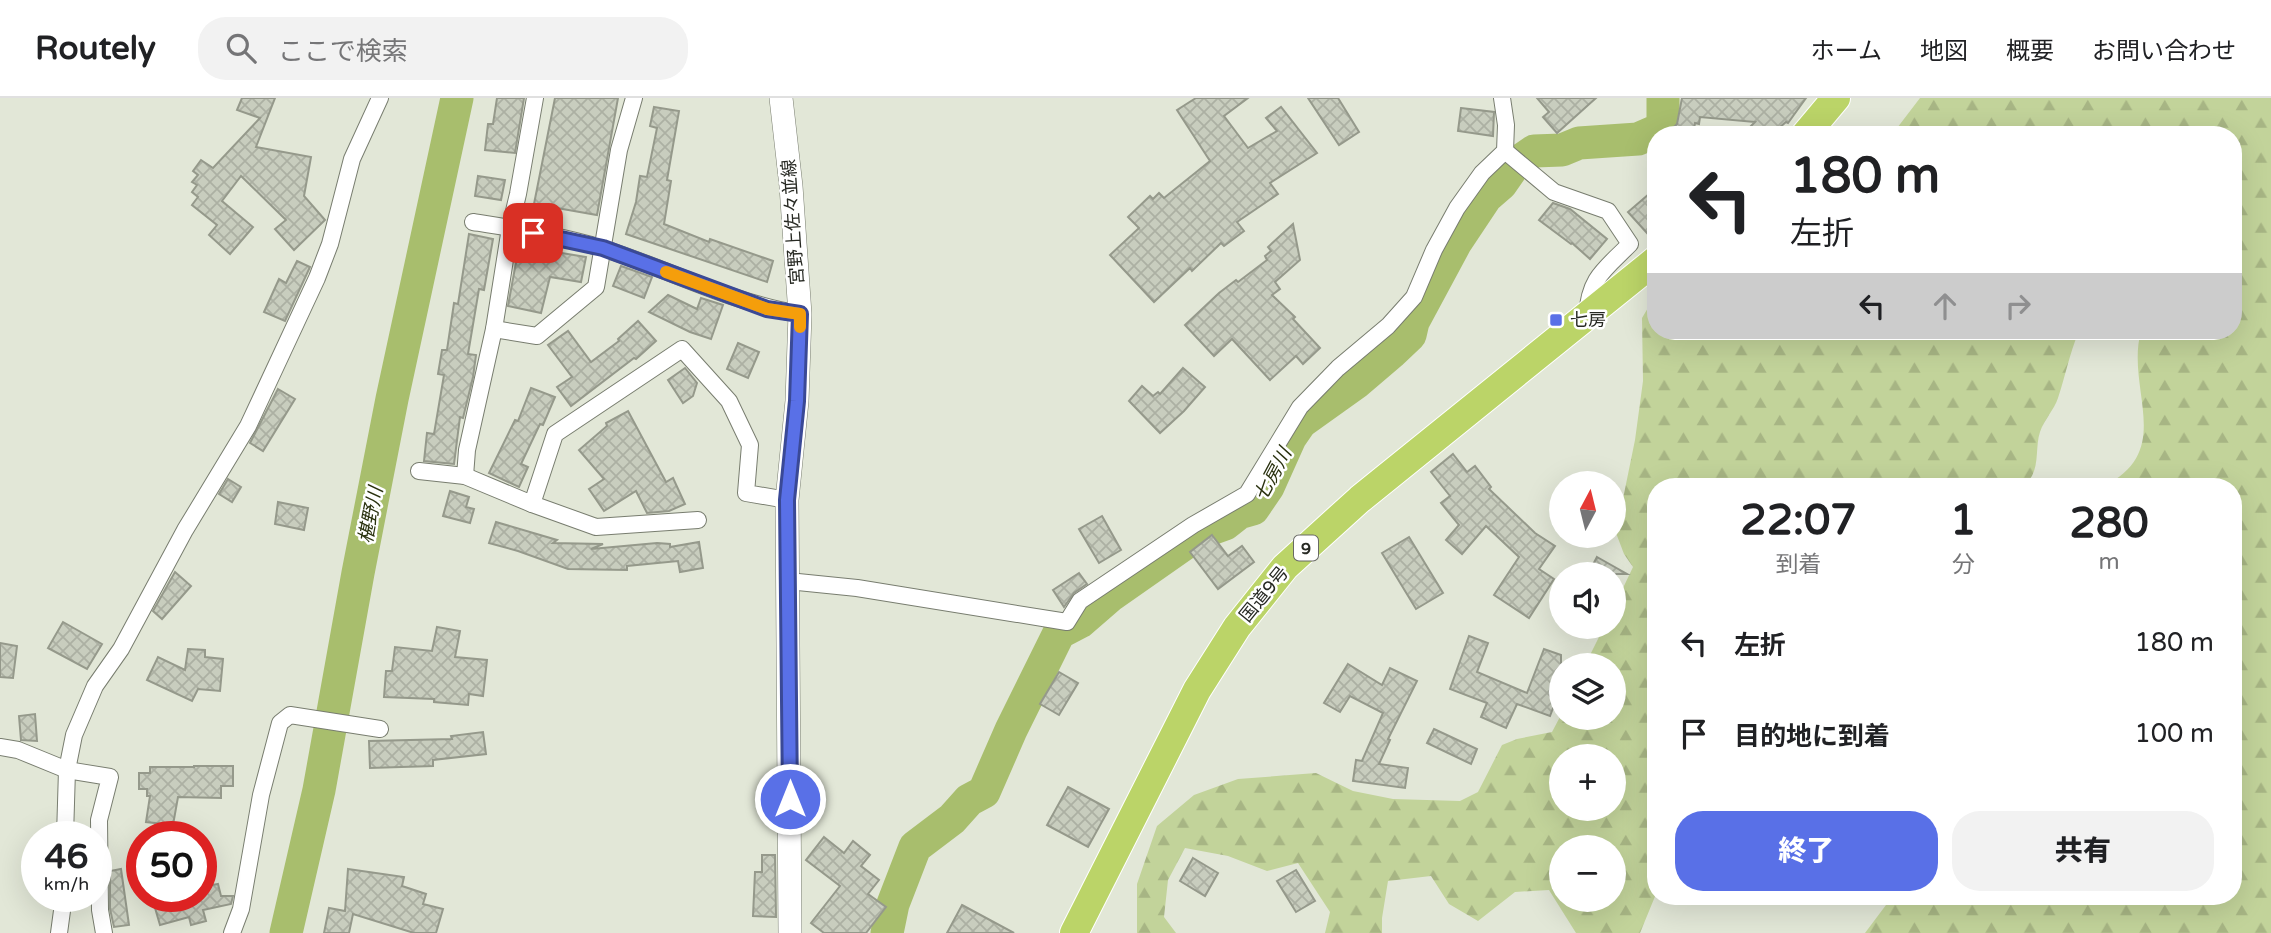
<!DOCTYPE html>
<html lang="ja">
<head>
<meta charset="utf-8">
<style>
	body { margin:0; font-family:"Varela Round","Noto Sans JP",sans-serif; background:#f2f2f2; color:#202124; height:100vh; display:flex; flex-direction:column; font-size:26px; white-space:nowrap }
	* { box-sizing:border-box; margin:0 }
	p { font-size:23px; color:#757577 }
	.icon { flex:none; width:38px; height:38px; fill:none; stroke:currentColor; stroke-width:2; stroke-linecap:round; stroke-linejoin:round }
	.map { position:relative; flex:1; overflow:hidden }
	.side { position:absolute; left:1647px; top:380px; width:595px; height:427px; display:flex; flex-direction:column; background:#fff; border-radius:28px; box-shadow:0 7px 28px #0002 }
	.side>* { flex:none }
	.banner { position:absolute; left:1647px; top:28px; width:595px; height:214px; border-radius:28px; box-shadow:0 7px 28px #0002; background:#fff; color:#202124; overflow:hidden }
	.needle { width:46px; rotate:7deg }
	.buttons { position:absolute; left:1549px; top:373px; display:grid; gap:14px }
	.buttons a { display:grid; place-items:center; width:77px; height:77px; border-radius:50%; background:#fff; box-shadow:0 7px 28px #0002; font-size:35px }
	.speed { position:absolute; left:21px; top:723px; display:flex; gap:14px; font-size:35px; font-weight:700; text-align:center }
	.speed>* { display:grid; place-content:center; width:91px; height:91px; border-radius:50%; background:#fff; box-shadow:0 7px 28px #0002; line-height:1 }
	.speed small { font-size:18px; font-weight:400 }
	.speed .limit { border:10px solid #d22; background:#fff; color:#111 }
	.pin { position:absolute; display:grid; place-items:center; width:60px; height:60px; color:#fff; margin:-30px; border-radius:14px; box-shadow:0 4px 10px #0006 }
	.me { position:absolute; width:77px; margin:-38px; rotate:0deg; stroke-linejoin:round; filter:drop-shadow(0 0 5px #0008) }
	.turn { display:flex; align-items:center; gap:24px; height:147px; padding:0 28px; font-size:32px }
	.turn .icon { width:91px; height:91px; stroke-width:2.5 }
	.turn b { display:block; font-size:49px; line-height:60px }
	.lanes { display:flex; align-items:center; height:66px; padding:0 28px; background:#0003; justify-content:center; gap:35px; direction:ltr }
	.lanes .off { opacity:.35 }
	.eta { display:flex; justify-content:space-evenly; align-items:center; height:119px; text-align:center }
	.eta b { font-size:42px; font-weight:800; line-height:49px }
	.action { display:flex; gap:14px; margin-top:auto; padding:14px 28px }
	.action a { flex:1; height:80px; border-radius:28px; background:#5970e7; color:#fff; font-size:28px; font-weight:800; line-height:80px; text-align:center }
	.action a+a { background:#f2f2f2; color:#202124 }
	ul { padding:0; list-style:none }
	li { display:flex; align-items:center; gap:21px; height:91px; padding:0 28px }
	li div { flex:1 }
	li b { display:block; font-size:26px }
	li em { font-style:normal }
	header { display:flex; align-items:center; gap:42px; box-sizing:border-box; height:98px; padding:0 35px; background:#fff; border-bottom:2px solid #e0e0e0 }
	header strong { font-size:33px }
	nav { display:flex; gap:38px; margin-inline-start:auto; font-size:24px }
	.search { width:490px; height:63px; background:#f2f2f2; display:flex; align-items:center; gap:18px; box-sizing:border-box; padding:0 24px; border-radius:28px; color:#757577; font-size:26px }
	.map>svg:first-child { display:block }
</style>
</head>
<body>
<header>
<strong>Routely</strong>
<div class="search"><svg class="icon" aria-label="search" viewBox="0 0 24 24"><circle cx="10" cy="10" r="6"/><path d="M15 15l6 6"/></svg>ここで検索</div>
<nav><a>ホーム</a><a>地図</a><a>概要</a><a>お問い合わせ</a></nav>
</header>
<div class="map">
<svg width="2271" height="835" viewBox="0 0 2271 835">
	<defs>
		<pattern id="forest-firs" width="22" height="20" patternUnits="userSpaceOnUse" patternTransform="scale(1.75)"><rect width="22" height="20" fill="#c2d39a"/><path d="M5 1l3.5 6h-7zM16 11l3.5 6h-7z" fill="#a7b584"/></pattern>
		<pattern id="building-cross-hatch" width="8" height="8" patternUnits="userSpaceOnUse" patternTransform="scale(1.75)"><rect width="8" height="8" fill="#c8cdbe"/><path d="M0 0l8 8M0 8l8-8" fill="none" stroke="#acb0a3"/></pattern>
	</defs>
	<rect width="100%" height="100%" fill="#e2e7d7"/>
	<!-- forest -->
	<g fill="url(#forest-firs)" fill-rule="evenodd">
		<path d="M 1920,0 L 2271,0 L 2271,835 L 1865,835 L 1886,807 L 1916,798 L 2233,798 L 2233,388 L 2104,388 C 2176,352 2125,291 2141,233 L 2233,233 L 2233,37 L 1857,37 L 1894,34 Z"/>
		<path d="M 1655,198 L 1656,233 L 2079,233 C 2069,257 2066,276 2058,300 C 2054,312 2044,322 2040,334 C 2034,352 2042,376 2022,388 L 1656,388 L 1656,796 L 1640,835 L 1576,835 L 1549,792 L 1515,794 L 1478,823 L 1449,806 L 1431,778 L 1388,783 L 1382,820 L 1382,835 L 1325,835 L 1330,814 L 1298,765 L 1267,773 L 1228,758 L 1185,750 L 1168,782 L 1164,819 L 1176,835 L 1137,835 L 1137,786 L 1157,728 L 1194,697 L 1238,681 L 1316,675 L 1353,693 L 1393,701 L 1460,703 L 1478,694 L 1502,647 L 1517,641 L 1552,634 L 1561,617 L 1561,620 L 1614,620 L 1614,567 L 1585,567 L 1604,529 L 1614,528 L 1614,509 L 1633,469 L 1624,456 L 1616,435 L 1635,342 L 1643,283 L 1642,220 ZM 1561,658 L 1614,658 L 1614,710 L 1561,710 ZM 1561,749 L 1614,749 L 1614,802 L 1561,802 Z"/>
	</g>
	<g fill="none" stroke-linecap="round" stroke-linejoin="round">
		<!-- river -->
		<g stroke="#a8be6d" stroke-width="33">
			<path d="M 286,835 L 319,692 L 358,475 L 392,301 L 457,0"/>
			<path d="M 887,835 L 893,806 L 915,749 L 952,721 L 969,702 L 984,694 L 1011,632 L 1059,535 L 1080,524 L 1110,498 L 1200,435 L 1225,426 L 1239,415 L 1253,411 L 1268,389 L 1290,340 L 1301,324 L 1357,284 L 1391,255 L 1410,237 L 1413,224 L 1456,144 L 1486,99 L 1501,86 L 1515,66 L 1534,53 L 1562,52 L 1579,45 L 1638,41 L 1661,31 L 1663,23 L 1663,0"/>
		</g>
	</g>
	<!-- building -->
	<g fill="url(#building-cross-hatch)" stroke="#95998b" stroke-width="2">
		<path d="M 242,0 L 275,0 L 256,49 L 311,59 L 304,98 L 325,122 L 294,152 L 275,131 L 286,122 L 241,78 L 222,103 L 253,129 L 230,156 L 209,137 L 217,127 L 192,107 L 198,99 L 192,94 L 197,87 L 192,84 L 198,77 L 193,73 L 201,62 L 213,70 L 260,20 L 237,12 Z"/>
		<path d="M 497,0 L 524,0 L 515,55 L 485,52 L 488,26 L 493,26 Z"/>
		<path d="M 555,0 L 618,0 L 597,117 L 534,106 Z"/>
		<path d="M 1196,0 L 1248,0 L 1224,18 L 1248,50 L 1277,33 L 1266,20 L 1281,9 L 1317,55 L 1270,85 L 1278,96 L 1237,124 L 1244,133 L 1224,148 L 1221,145 L 1192,173 L 1190,170 L 1154,204 L 1110,157 L 1139,130 L 1128,119 L 1150,98 L 1153,101 L 1159,95 L 1164,100 L 1210,63 L 1177,12 Z"/>
		<path d="M 1308,0 L 1338,0 L 1359,34 L 1339,47 Z"/>
		<path d="M 1537,0 L 1596,0 L 1557,35 L 1543,19 L 1549,14 Z"/>
		<path d="M 1682,0 L 1806,0 L 1788,25 L 1786,24 L 1771,37 L 1742,37 L 1755,24 L 1700,19 L 1699,26 L 1695,25 L 1693,37 L 1666,37 L 1677,26 Z"/>
		<path d="M 654,9 L 679,13 L 667,82 L 671,83 L 664,126 L 709,144 L 710,141 L 773,163 L 767,184 L 626,136 L 636,104 L 640,78 L 647,79 L 657,30 L 650,28 Z"/>
		<path d="M 1461,10 L 1494,14 L 1493,38 L 1458,33 Z"/>
		<path d="M 478,78 L 505,82 L 501,102 L 475,98 Z"/>
		<path d="M 1656,90 L 1656,127 L 1647,135 L 1628,114 Z"/>
		<path d="M 1553,105 L 1570,111 L 1607,141 L 1590,161 L 1572,145 L 1571,146 L 1539,122 Z"/>
		<path d="M 1293,126 L 1300,162 L 1275,184 L 1280,191 L 1272,197 L 1295,219 L 1293,221 L 1320,250 L 1303,266 L 1296,258 L 1270,282 L 1232,241 L 1214,258 L 1185,227 L 1219,195 L 1236,182 L 1238,184 L 1267,162 L 1265,158 L 1271,153 L 1268,149 Z"/>
		<path d="M 469,136 L 493,141 L 484,192 L 479,191 L 468,256 L 476,257 L 473,279 L 463,320 L 460,319 L 454,366 L 424,363 L 427,335 L 434,336 L 444,277 L 438,276 L 442,252 L 447,252 L 454,205 L 458,206 Z"/>
		<path d="M 519,148 L 586,159 L 581,184 L 550,179 L 541,215 L 508,208 Z"/>
		<path d="M 297,163 L 310,169 L 285,223 L 264,214 L 279,181 L 286,185 Z"/>
		<path d="M 621,168 L 652,179 L 644,200 L 613,188 Z"/>
		<path d="M 668,197 L 697,211 L 701,200 L 723,207 L 711,241 L 690,234 L 649,214 Z"/>
		<path d="M 638,223 L 656,243 L 636,261 L 634,260 L 571,308 L 557,289 L 572,279 L 548,247 L 568,233 L 591,264 L 619,243 L 618,241 Z"/>
		<path d="M 738,245 L 759,254 L 748,280 L 727,271 Z"/>
		<path d="M 685,270 L 697,285 L 693,298 L 683,305 L 668,282 Z"/>
		<path d="M 1183,270 L 1205,289 L 1184,313 L 1160,335 L 1129,303 L 1142,288 L 1153,298 L 1158,294 L 1160,296 Z"/>
		<path d="M 531,290 L 555,299 L 543,327 L 540,326 L 521,366 L 528,369 L 519,389 L 489,375 L 515,322 L 518,323 Z"/>
		<path d="M 278,291 L 295,301 L 263,353 L 250,345 Z"/>
		<path d="M 628,313 L 666,384 L 673,380 L 685,406 L 669,413 L 647,415 L 636,393 L 604,413 L 589,391 L 604,381 L 579,352 L 607,328 L 606,325 Z"/>
		<path d="M 1453,356 L 1467,374 L 1475,368 L 1491,389 L 1489,391 L 1535,435 L 1555,448 L 1539,471 L 1554,481 L 1529,520 L 1494,497 L 1519,459 L 1486,428 L 1462,456 L 1446,442 L 1459,427 L 1441,405 L 1450,398 L 1431,374 Z"/>
		<path d="M 228,381 L 241,389 L 232,404 L 219,396 Z"/>
		<path d="M 450,393 L 469,399 L 466,409 L 474,411 L 470,425 L 443,418 Z"/>
		<path d="M 278,404 L 308,410 L 304,432 L 275,426 Z"/>
		<path d="M 1102,418 L 1121,452 L 1099,465 L 1079,431 Z"/>
		<path d="M 496,424 L 557,442 L 553,445 L 603,446 L 591,451 L 657,445 L 670,446 L 670,449 L 699,444 L 703,470 L 680,474 L 678,463 L 627,468 L 627,472 L 568,471 L 518,453 L 489,445 Z"/>
		<path d="M 1212,437 L 1228,458 L 1242,448 L 1254,464 L 1218,491 L 1190,454 Z"/>
		<path d="M 1409,439 L 1443,495 L 1416,511 L 1382,455 Z"/>
		<path d="M 1597,459 L 1627,476 L 1588,476 Z"/>
		<path d="M 175,474 L 191,488 L 162,521 L 153,513 Z"/>
		<path d="M 1079,475 L 1087,486 L 1074,495 L 1064,509 L 1053,492 Z"/>
		<path d="M 63,524 L 102,546 L 87,571 L 48,550 Z"/>
		<path d="M 437,529 L 460,533 L 455,559 L 487,562 L 483,598 L 469,596 L 468,607 L 434,604 L 434,601 L 384,599 L 386,573 L 392,573 L 395,549 L 432,553 Z"/>
		<path d="M 1469,538 L 1488,545 L 1477,574 L 1527,595 L 1544,551 L 1561,557 L 1561,589 L 1550,618 L 1517,606 L 1506,630 L 1481,619 L 1487,605 L 1450,591 Z"/>
		<path d="M 0,545 L 17,548 L 13,580 L 0,579 Z"/>
		<path d="M 188,551 L 205,552 L 205,559 L 223,561 L 220,593 L 198,591 L 192,603 L 147,582 L 158,559 L 185,572 Z"/>
		<path d="M 1348,566 L 1382,587 L 1390,570 L 1417,583 L 1388,641 L 1390,642 L 1379,666 L 1408,670 L 1405,690 L 1353,683 L 1356,662 L 1362,663 L 1383,615 L 1350,598 L 1340,614 L 1324,605 Z"/>
		<path d="M 1059,574 L 1078,585 L 1059,617 L 1040,606 Z"/>
		<path d="M 35,616 L 37,643 L 21,642 L 19,618 Z"/>
		<path d="M 1434,631 L 1477,651 L 1471,666 L 1427,645 Z"/>
		<path d="M 483,634 L 486,656 L 433,662 L 433,668 L 370,670 L 369,643 L 452,641 L 451,638 Z"/>
		<path d="M 194,668 L 233,668 L 233,688 L 221,688 L 221,700 L 178,699 L 173,727 L 146,724 L 150,698 L 147,698 L 147,691 L 139,691 L 139,675 L 150,675 L 150,669 L 194,669 Z"/>
		<path d="M 1068,689 L 1109,711 L 1088,749 L 1047,727 Z"/>
		<path d="M 824,739 L 844,755 L 853,743 L 870,757 L 861,768 L 879,782 L 868,796 L 886,809 L 866,835 L 824,835 L 811,825 L 840,788 L 806,762 Z"/>
		<path d="M 762,757 L 775,757 L 776,819 L 753,818 L 755,774 L 762,774 Z"/>
		<path d="M 1193,760 L 1218,775 L 1205,798 L 1180,783 Z"/>
		<path d="M 121,771 L 129,827 L 114,829 L 110,811 L 110,773 Z"/>
		<path d="M 348,771 L 404,779 L 402,788 L 426,796 L 423,806 L 443,811 L 436,835 L 414,835 L 353,816 L 349,835 L 324,835 L 329,810 L 345,813 Z"/>
		<path d="M 1296,772 L 1315,803 L 1296,814 L 1277,783 Z"/>
		<path d="M 218,786 L 221,798 L 233,798 L 231,806 L 203,812 L 206,823 L 191,827 L 189,819 L 160,827 L 153,803 L 172,798 L 204,798 L 202,789 Z"/>
		<path d="M 962,807 L 1014,835 L 947,835 Z"/>
	</g>
	<g fill="none" stroke-linecap="round" stroke-linejoin="round">
		<defs>
			<g id="minor">
				<path d="M 1505,53 L 1554,94 L 1608,113 L 1630,146 C 1604,172 1589,180 1587,218"/>
				<path d="M 473,124 C 517,131 563,138 605,151 C 670,172 732,205 800,216"/>
				<path d="M 494,231 L 537,238 L 596,189 L 619,52 L 634,0"/>
				<path d="M 419,373 L 465,378 L 532,406 L 555,336 L 682,251 L 729,303 L 750,347 L 746,395 L 787,402"/>
				<path d="M 465,378 L 467,352 L 494,231 L 510,130 L 518,96 L 535,0"/>
				<path d="M 532,406 L 596,429 L 698,422"/>
				<path d="M 788,483 L 857,490 L 1067,524 L 1080,503 L 1193,427 L 1247,396 L 1300,309 L 1338,270 L 1388,228 L 1414,199 L 1434,152 L 1457,110 L 1482,75 L 1505,53 L 1506,27 L 1502,0"/>
				<path d="M 0,649 L 18,652 L 67,672 L 110,679 L 99,722 L 100,812 L 104,835"/>
				<path d="M 65,738 L 67,672 L 74,637 L 95,588 L 121,551 L 185,432 L 248,328 L 317,180 L 330,146 L 352,61 L 380,0"/>
				<path d="M 59,835 L 64,798"/>
				<path d="M 232,835 L 241,811 L 261,697 L 280,625 L 290,617 L 380,631"/>
			</g>
			<path id="secondary" d="M 781,0 L 791,88 L 800,216 L 797,303 L 787,402 L 790,835"/>
			<g id="trunk">
				<path d="M 1805,37 L 1836,0"/>
				<path d="M 1074,835 L 1197,592 L 1237,529 L 1285,469 L 1360,401 L 1656,162"/>
			</g>
		</defs>
		<!-- minor casing -->
		<use href="#minor" stroke="#787d6f" stroke-width="18"/>
		<!-- secondary casing -->
		<use href="#secondary" stroke="#787d6f" stroke-width="24"/>
		<!-- trunk casing -->
		<use href="#trunk" stroke="#fff" stroke-width="30"/>
		<!-- minor -->
		<use href="#minor" stroke="#fff" stroke-width="16"/>
		<!-- secondary -->
		<use href="#secondary" stroke="#fff" stroke-width="23"/>
		<!-- trunk -->
		<use href="#trunk" stroke="#bbd468" stroke-width="28"/>
	</g>
	<g fill="none" stroke-linecap="round" stroke-linejoin="round">
		<defs>
			<path id="route" d="M 533,135 L 603,150 L 767,211 L 800,216 L 797,303 L 787,402 L 790,701"/>
		</defs>
		<!-- route casing -->
		<use href="#route" stroke="#3a4996" stroke-width="18"/>
		<!-- route -->
		<use href="#route" stroke="#5970e7" stroke-width="12"/>
		<!-- slow -->
		<path stroke="#f59e0b" stroke-width="12" d="M 666,174 L 767,211 L 800,216 L 800,229"/>
	</g>
	<!-- markers -->
	<rect fill="#5970e7" stroke="#fff" stroke-width="2.5" x="1549" y="215" width="14" height="14" rx="3.5"/>
	<g text-anchor="middle" stroke-width="5" stroke-linejoin="round" paint-order="stroke">
		<!-- shield labels -->
		<rect fill="#fff" stroke="#686965" stroke-width="2" x="1294" y="437.5" width="24" height="25" rx="5"/>
		<g font-size="16" font-weight="bold" fill="#272923">
			<text x="1306" y="456">9</text>
		</g>
		<!-- street labels -->
		<g font-size="18" fill="#272923" stroke="#fff">
			<text transform="translate(793 124) rotate(-94)" y="6">宮野上佐々並線</text>
			<text transform="translate(1264 496) rotate(-51)" y="6">国道9号</text>
		</g>
		<!-- poi labels -->
		<g font-size="18" fill="#272923" stroke="#fff" text-anchor="start">
			<text x="1570" y="228">七房</text>
		</g>
		<!-- water labels -->
		<g font-size="19" font-style="italic" fill="#29310e" stroke="#fff">
			<text transform="translate(1272 376) rotate(-62)" y="7">七房川</text>
			<text transform="translate(370 417) rotate(-79)" y="7">椹野川</text>
		</g>
	</g>
</svg>
<div class="buttons">
<a><svg class="needle" viewBox="-14 -14 28 28"><path d="M0-13l5 13h-10z" fill="#e53935"/><path d="M0 13l5-13h-10z" fill="#757577"/></svg></a>
<a><svg class="icon" aria-label="sound" viewBox="0 0 24 24"><path d="M4 9h4l5-4v14l-5-4H4zM17 9q2 3 0 6"/></svg></a>
<a><svg class="icon" aria-label="layers" viewBox="0 0 24 24"><path d="M12 4l9 5-9 5-9-5zM3 14l9 5 9-5"/></svg></a>
<a>+</a>
<a>−</a>
</div>
<div class="speed"><div>46<small>km/h</small></div><div class="limit">50</div></div>
<div class="pin" style="left:533px;top:135px;background:#d93025"><svg class="icon" aria-label="arrive" viewBox="0 0 24 24"><path d="M6 21V4h12l-3 4 3 4H6"/></svg></div>
<svg class="me" style="left:790px;top:701px" viewBox="-20 -20 40 40"><circle r="17" fill="#5970e7" stroke="#fff" stroke-width="3"/><path d="M0-11L8 9 0 5-8 9z" fill="#fff"/></svg>
<div class="banner">
<div class="turn"><svg class="icon" aria-label="left" viewBox="0 0 24 24"><path d="M17 20v-9H6M10 6l-5 5 5 5"/></svg><div><b>180 m</b>左折</div></div>
<div class="lanes"><svg class="icon" aria-label="left" viewBox="0 0 24 24"><path d="M17 20v-9H6M10 6l-5 5 5 5"/></svg><svg class="icon off" aria-label="ahead" viewBox="0 0 24 24"><path d="M12 20V5M6 11l6-6 6 6"/></svg><svg class="icon off" aria-label="right" viewBox="0 0 24 24"><path d="M7 20v-9h11M14 6l5 5-5 5"/></svg></div>
</div>
<section class="side">
<div class="eta">
<div><b>22:07</b><p>到着</p></div>
<div><b>1</b><p>分</p></div>
<div><b>280</b><p>m</p></div>
</div>
<ul>
<li><svg class="icon" aria-label="left" viewBox="0 0 24 24"><path d="M17 20v-9H6M10 6l-5 5 5 5"/></svg><div><b>左折</b></div><em>180 m</em></li>
<li><svg class="icon" aria-label="arrive" viewBox="0 0 24 24"><path d="M6 21V4h12l-3 4 3 4H6"/></svg><div><b>目的地に到着</b></div><em>100 m</em></li>
</ul>
<div class="action"><a>終了</a><a>共有</a></div>
</section>
</div>
</body>
</html>
